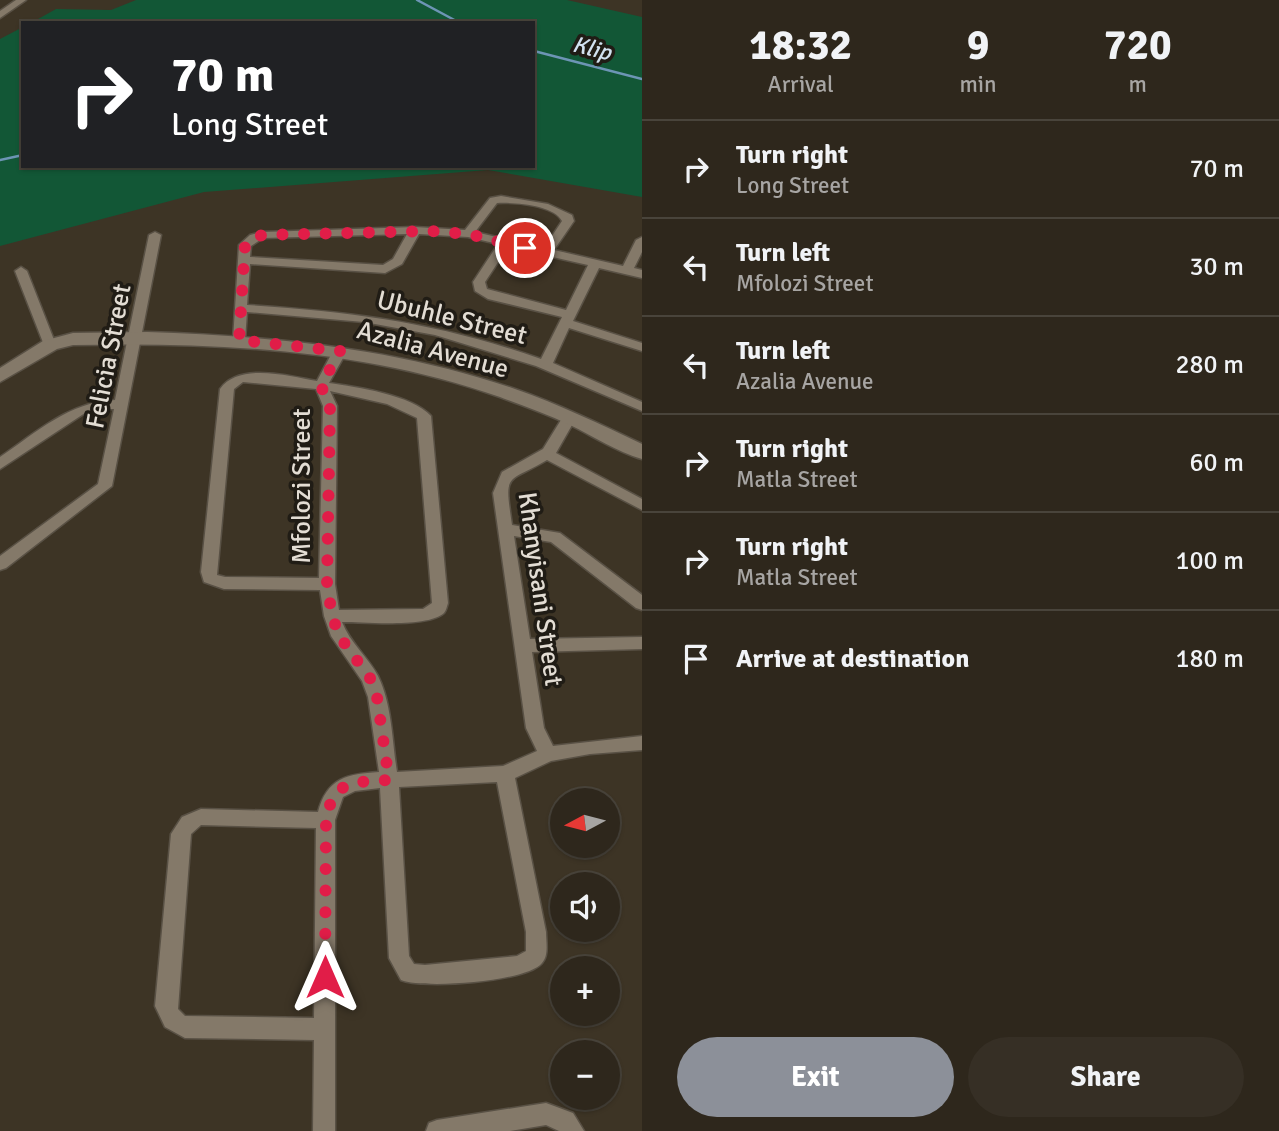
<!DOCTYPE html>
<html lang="en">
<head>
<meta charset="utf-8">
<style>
	body { margin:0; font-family:Signika,sans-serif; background:#362f25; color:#f1f3f6; height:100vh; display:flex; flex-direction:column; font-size:26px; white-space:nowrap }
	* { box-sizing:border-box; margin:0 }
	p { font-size:23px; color:#a7a5a3 }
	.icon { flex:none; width:38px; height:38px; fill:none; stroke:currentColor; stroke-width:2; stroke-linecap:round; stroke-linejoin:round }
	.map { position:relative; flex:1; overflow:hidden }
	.side { display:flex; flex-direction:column; background:#2e271c; width:637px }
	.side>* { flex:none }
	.banner { position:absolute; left:21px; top:21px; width:514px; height:147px; border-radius:0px; box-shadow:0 2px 5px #0004,0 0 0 2px #49443b; background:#202124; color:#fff; overflow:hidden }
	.needle { width:46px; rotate:263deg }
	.buttons { position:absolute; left:550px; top:788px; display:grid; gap:14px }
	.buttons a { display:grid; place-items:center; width:70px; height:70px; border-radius:50%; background:#2e271c; box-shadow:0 2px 5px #0004,0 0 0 2px #49443b; font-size:35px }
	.pin { position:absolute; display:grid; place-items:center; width:60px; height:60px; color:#fff; margin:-30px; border:4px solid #fff; border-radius:50%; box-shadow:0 2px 7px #0007 }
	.me { position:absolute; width:77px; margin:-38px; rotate:0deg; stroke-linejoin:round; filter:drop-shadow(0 0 5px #0008) }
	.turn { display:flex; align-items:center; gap:24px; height:147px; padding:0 35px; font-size:32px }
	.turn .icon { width:91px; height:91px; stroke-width:2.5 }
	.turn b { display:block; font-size:49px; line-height:60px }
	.eta { display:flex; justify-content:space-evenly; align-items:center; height:119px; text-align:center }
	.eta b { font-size:42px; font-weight:800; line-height:49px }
	.action { display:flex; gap:14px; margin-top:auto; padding:14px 35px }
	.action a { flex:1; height:80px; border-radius:42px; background:#8c9099; color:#fff; font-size:28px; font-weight:800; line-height:80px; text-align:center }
	.action a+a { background:#362f25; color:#f1f3f6 }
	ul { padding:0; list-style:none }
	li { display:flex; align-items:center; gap:21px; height:98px; padding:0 35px; border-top:2px solid #49443b }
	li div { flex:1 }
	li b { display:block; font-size:26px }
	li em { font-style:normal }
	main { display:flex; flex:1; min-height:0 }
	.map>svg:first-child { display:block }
</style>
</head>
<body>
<main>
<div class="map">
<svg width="642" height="1131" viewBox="0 0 642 1131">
	<rect width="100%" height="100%" fill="#3d3425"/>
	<!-- green -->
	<path fill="#125736" d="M 136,0 L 567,0 L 642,17 L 642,197 L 488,170 L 204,192 L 0,246 L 0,39 L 23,27 L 23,166 L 534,166 L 534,23 L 31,23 L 56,9 L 111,10 Z"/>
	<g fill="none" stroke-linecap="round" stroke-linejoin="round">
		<!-- stream -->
		<g stroke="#6d95b5" stroke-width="2.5">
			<path d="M 417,0 L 460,23"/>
			<path d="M 534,51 L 642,79"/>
			<path d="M 0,160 L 23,155"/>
		</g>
		<defs>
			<g id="street">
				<path d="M 16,0 L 26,0 L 0,18 L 0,11 Z"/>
				<path d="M 501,196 L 548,204 L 572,215 L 574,221 L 554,250 L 623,266 L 636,240 L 642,237 L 642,252 L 634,268 L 642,270 L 642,278 L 599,268 L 573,321 L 642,343 L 642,351 L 569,328 L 553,363 L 642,402 L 642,411 L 536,366 L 435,335 L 364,322 L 247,312 L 245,340 L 239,344 L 233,340 L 239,245 L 250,235 L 263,232 L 415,227 L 465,230 L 490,198 ZM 497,203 C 515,202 554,205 562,221 L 544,248 L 475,232 ZM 407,234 L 393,259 L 383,265 L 250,257 L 251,246 L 263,238 ZM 419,234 L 468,237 L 498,244 L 473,282 L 475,291 L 488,299 L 562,317 L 541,359 C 439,323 355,312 247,305 L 250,264 L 385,273 L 402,264 ZM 508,247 L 588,265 L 566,310 L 487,289 L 485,282 Z"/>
				<path d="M 155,232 L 161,235 L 112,486 L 6,568 L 0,570 L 0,556 L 98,484 L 114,409 L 96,409 L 85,413 L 0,469 L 0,457 C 37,432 69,402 115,400 L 149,235 Z"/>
				<path d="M 21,267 L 27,271 L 56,345 L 55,348 L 45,348 L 44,345 L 15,271 Z"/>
				<path d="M 340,347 L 347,351 L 329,383 C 357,387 412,395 431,416 L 448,603 C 447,606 446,611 444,613 C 428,628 364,622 342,622 C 350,643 368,657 378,676 C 392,704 392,741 397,772 L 503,766 L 537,751 L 526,728 L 493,493 L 502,472 L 543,449 L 564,415 L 569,414 L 576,418 L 556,453 L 642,499 L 642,510 L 547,460 C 506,484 504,471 512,525 L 560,533 L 642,595 L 642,610 L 636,608 L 551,542 L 514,536 L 530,639 L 642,637 L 642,649 L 532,652 L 544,728 L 553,746 L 642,736 L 642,750 L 590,754 L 551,761 L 515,778 L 546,932 C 546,942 549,955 542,963 C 527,982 423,989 401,980 L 389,958 L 380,788 L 355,791 L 343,797 L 335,820 L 335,1131 L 313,1131 L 314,1040 L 185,1038 L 165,1027 L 155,1006 L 171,834 L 182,817 L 201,809 L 318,812 C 327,778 347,774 379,772 L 368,697 L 362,681 L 331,636 L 324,616 L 320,590 L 224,589 L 204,582 L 201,572 L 220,389 C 239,362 289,376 317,381 L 333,351 ZM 243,382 L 316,389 L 323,406 L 319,578 L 225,577 L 217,575 L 234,389 ZM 330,391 L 387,404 L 417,418 L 432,603 L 423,609 L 339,610 L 335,584 L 337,406 ZM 497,782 L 526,932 L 526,951 L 517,956 L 425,965 L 414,964 L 409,956 L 399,787 ZM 201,825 L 316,828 L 314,1018 L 185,1016 L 178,1009 L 191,834 Z"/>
				<path d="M 546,1103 L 573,1113 L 584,1131 L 559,1131 L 546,1125 L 510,1131 L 426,1131 L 429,1123 L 437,1120 Z"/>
			</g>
			<path id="secondary" d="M 147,332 C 271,336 396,348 515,389 C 558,404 600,424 642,444 L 642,459 C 617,452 593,436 570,425 C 547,414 523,406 500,397 C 363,349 217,342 73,345 L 57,349 L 0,382 L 0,368 L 43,341 L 73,333 Z"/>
		</defs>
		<!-- street casing -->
		<use href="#street" stroke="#595145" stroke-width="3"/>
		<!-- secondary casing -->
		<use href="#secondary" stroke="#595145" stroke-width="3"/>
		<!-- street -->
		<use href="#street" fill="#847969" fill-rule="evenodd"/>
		<!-- secondary -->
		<use href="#secondary" fill="#847969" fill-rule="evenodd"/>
	</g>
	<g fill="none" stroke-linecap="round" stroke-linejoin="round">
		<!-- route -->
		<path stroke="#e11d48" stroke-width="12" stroke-dasharray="0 21.6" d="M 325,977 L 326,820 C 333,780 353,782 389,780 L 377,697 L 370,678 L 339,636 L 332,615 L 327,584 L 330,406 L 321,386 L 340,351 L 239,340 L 245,245 L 254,237 L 263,235 L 429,231 L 468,234 L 525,248"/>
	</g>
	<g text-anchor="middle" stroke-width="7" stroke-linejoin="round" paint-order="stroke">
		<!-- far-water labels -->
		<g font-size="23" font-style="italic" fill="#d2e2f0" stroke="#201c15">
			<text transform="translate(592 48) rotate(14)" y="8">Klip</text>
		</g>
		<!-- street labels -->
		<g font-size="26" fill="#e3ddd4" stroke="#201c15">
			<text transform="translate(452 317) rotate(14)" y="9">Ubuhle Street</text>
			<text transform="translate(433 349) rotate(15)" y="9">Azalia Avenue</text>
			<text transform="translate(108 356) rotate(-79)" y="9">Felicia Street</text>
			<text transform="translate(301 486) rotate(-90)" y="9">Mfolozi Street</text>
			<text transform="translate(541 589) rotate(82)" y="9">Khanyisani Street</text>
		</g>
	</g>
</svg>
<div class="buttons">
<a><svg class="needle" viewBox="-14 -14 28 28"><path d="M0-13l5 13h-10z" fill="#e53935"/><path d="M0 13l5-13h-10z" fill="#a7a5a3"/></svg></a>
<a><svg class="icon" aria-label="sound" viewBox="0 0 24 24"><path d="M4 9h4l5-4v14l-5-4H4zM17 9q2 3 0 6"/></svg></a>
<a>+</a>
<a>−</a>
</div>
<div class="pin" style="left:525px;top:248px;background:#d93025"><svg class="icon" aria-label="arrive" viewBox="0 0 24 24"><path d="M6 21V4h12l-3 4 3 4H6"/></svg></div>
<svg class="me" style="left:325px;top:977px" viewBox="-20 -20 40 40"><path d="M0-17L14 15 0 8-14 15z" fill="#e11d48" stroke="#fff" stroke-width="4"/></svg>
<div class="banner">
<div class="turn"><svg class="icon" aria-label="right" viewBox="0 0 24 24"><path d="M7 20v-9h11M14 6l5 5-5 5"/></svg><div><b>70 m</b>Long Street</div></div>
</div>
</div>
<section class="side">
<div class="eta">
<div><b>18:32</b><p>Arrival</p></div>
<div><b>9</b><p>min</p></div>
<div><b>720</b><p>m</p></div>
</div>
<ul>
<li><svg class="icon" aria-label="right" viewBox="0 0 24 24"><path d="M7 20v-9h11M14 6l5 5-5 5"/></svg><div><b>Turn right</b><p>Long Street</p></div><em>70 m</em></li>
<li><svg class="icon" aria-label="left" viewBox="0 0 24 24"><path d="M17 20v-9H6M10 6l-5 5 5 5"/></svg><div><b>Turn left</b><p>Mfolozi Street</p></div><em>30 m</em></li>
<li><svg class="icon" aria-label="left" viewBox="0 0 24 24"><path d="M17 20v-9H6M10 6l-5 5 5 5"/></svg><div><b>Turn left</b><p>Azalia Avenue</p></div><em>280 m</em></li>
<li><svg class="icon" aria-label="right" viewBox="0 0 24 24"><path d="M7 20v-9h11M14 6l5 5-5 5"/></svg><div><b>Turn right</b><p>Matla Street</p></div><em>60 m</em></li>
<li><svg class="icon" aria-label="right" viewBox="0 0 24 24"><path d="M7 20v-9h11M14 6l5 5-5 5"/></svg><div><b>Turn right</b><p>Matla Street</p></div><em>100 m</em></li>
<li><svg class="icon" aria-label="arrive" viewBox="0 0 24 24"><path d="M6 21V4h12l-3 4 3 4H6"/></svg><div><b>Arrive at destination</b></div><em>180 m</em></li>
</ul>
<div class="action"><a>Exit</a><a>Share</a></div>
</section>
</main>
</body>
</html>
